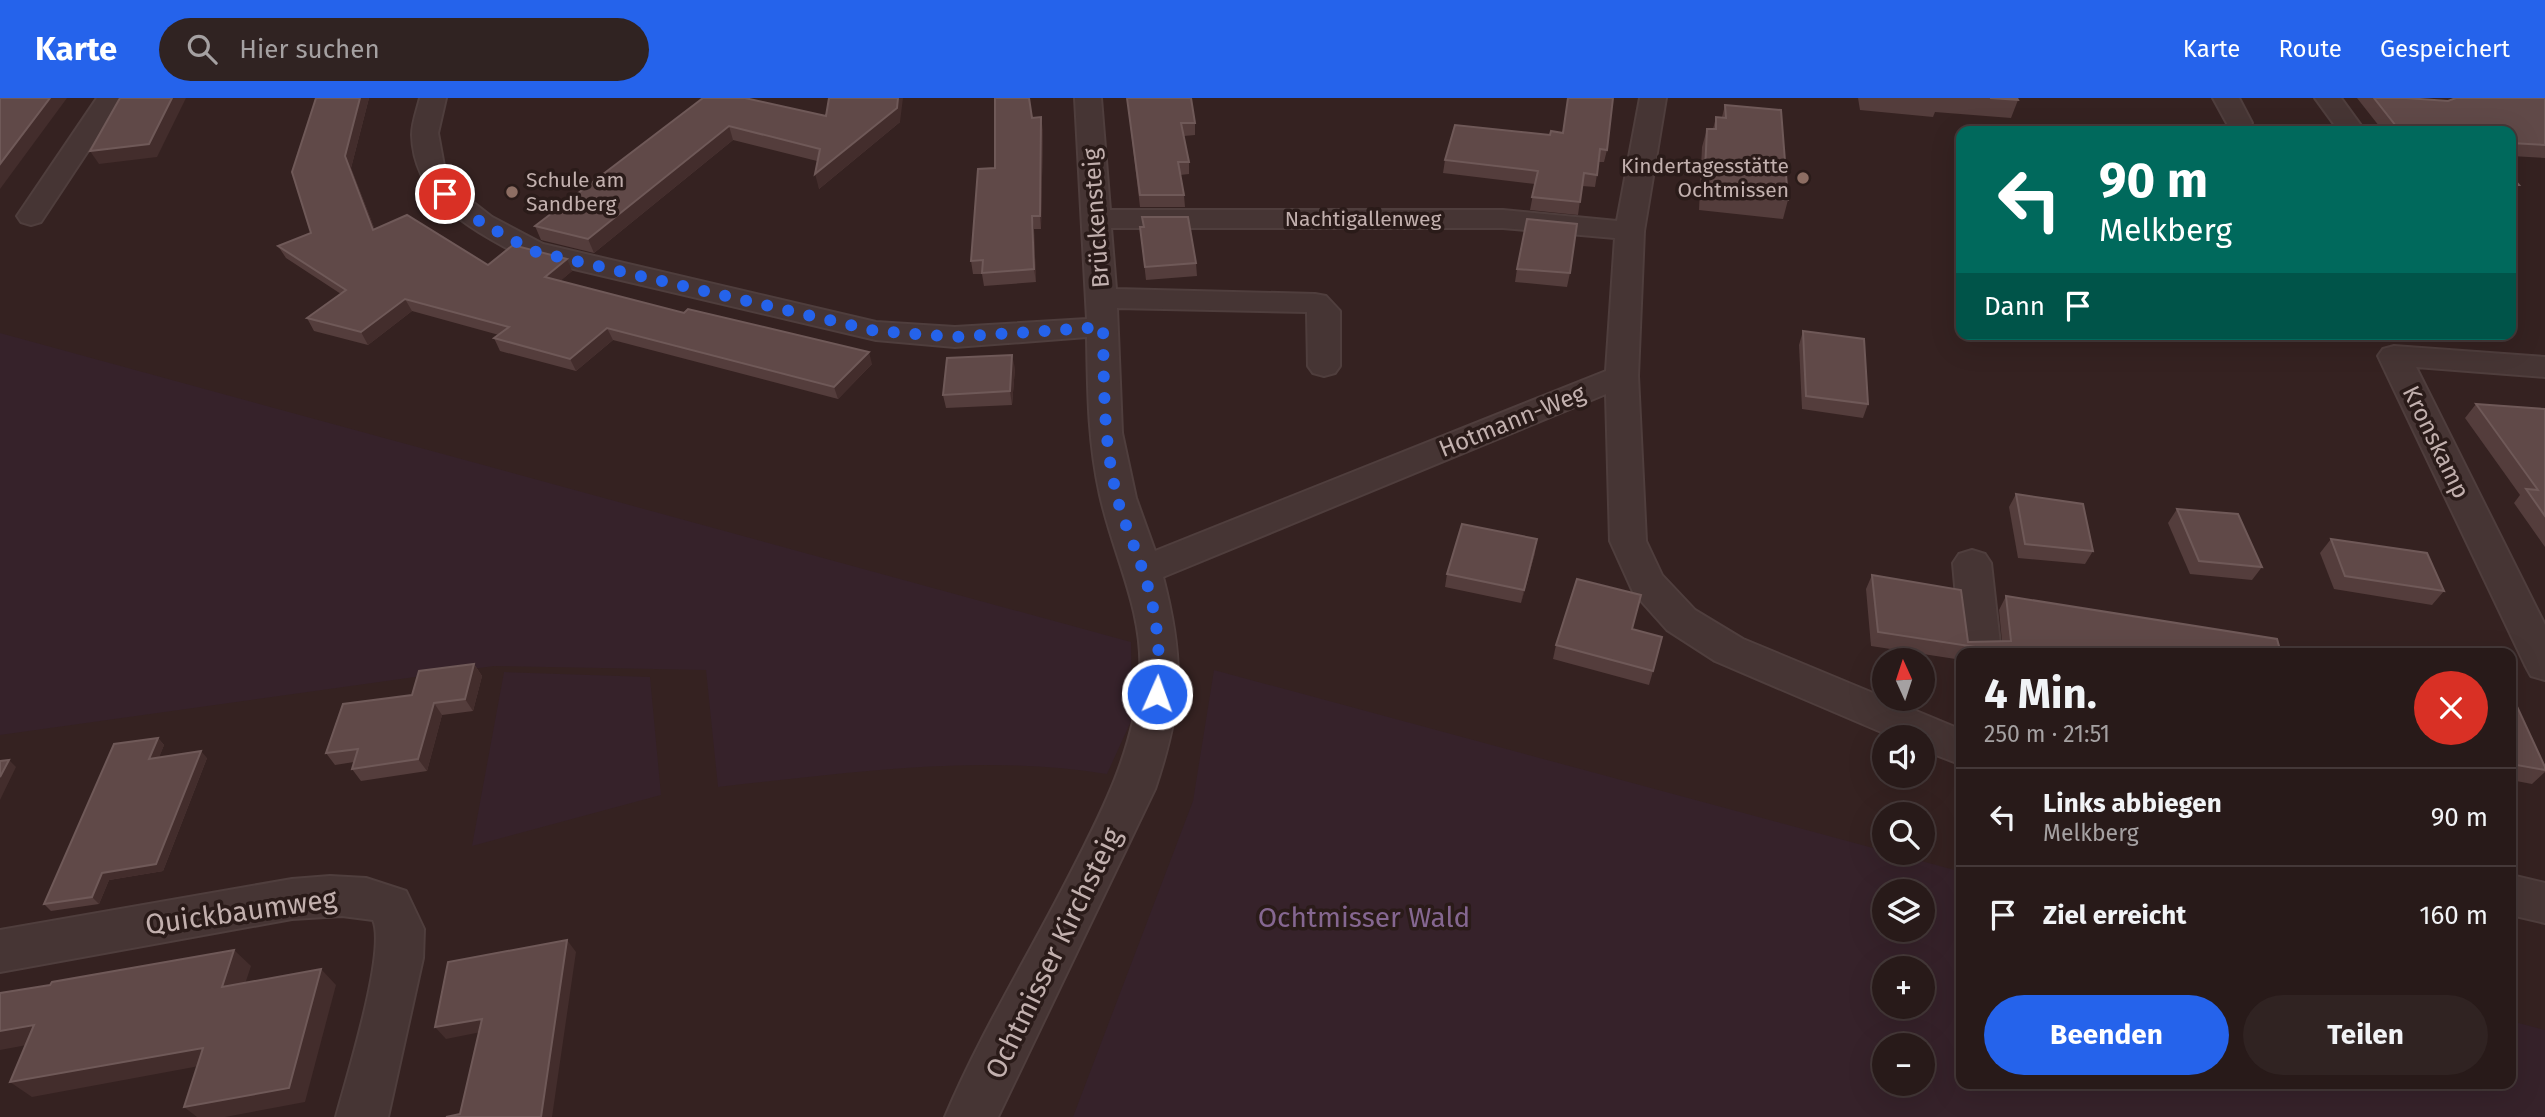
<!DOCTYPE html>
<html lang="de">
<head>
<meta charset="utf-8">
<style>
	body { margin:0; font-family:"Fira Sans",sans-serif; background:#302322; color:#f1f3f6; height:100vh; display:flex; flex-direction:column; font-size:26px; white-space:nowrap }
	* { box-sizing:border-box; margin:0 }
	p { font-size:23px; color:#a5a1a2 }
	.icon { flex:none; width:38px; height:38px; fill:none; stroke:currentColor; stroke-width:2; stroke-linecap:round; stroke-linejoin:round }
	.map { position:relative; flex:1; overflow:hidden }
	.drawer { position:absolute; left:1956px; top:550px; width:560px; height:441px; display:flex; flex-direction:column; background:#281a19; border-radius:14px; box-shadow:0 7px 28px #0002,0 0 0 2px #443838 }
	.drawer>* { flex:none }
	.guide { position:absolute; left:1956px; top:28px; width:560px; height:214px; border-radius:14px; box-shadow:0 7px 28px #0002,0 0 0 2px #443838; background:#00695c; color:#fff; overflow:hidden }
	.needle { width:46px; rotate:357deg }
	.fabs { position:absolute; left:1872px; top:550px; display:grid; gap:14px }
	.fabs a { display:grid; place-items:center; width:63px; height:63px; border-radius:50%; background:#281a19; box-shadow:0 7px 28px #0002,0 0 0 2px #443838; font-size:35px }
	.pin { position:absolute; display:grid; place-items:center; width:60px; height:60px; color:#fff; margin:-30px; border:4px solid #fff; border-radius:50%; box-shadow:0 2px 7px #0007 }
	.me { position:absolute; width:77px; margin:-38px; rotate:2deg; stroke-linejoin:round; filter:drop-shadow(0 0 5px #0008) }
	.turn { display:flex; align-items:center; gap:24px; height:147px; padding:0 28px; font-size:32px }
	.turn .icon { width:91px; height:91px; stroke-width:2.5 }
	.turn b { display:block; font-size:49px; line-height:60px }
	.then { display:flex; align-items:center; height:66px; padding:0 28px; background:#0003; gap:14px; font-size:26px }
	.round { display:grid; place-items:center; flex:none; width:74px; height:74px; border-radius:37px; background:#302322 }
	.head { display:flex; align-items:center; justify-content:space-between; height:119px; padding:0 28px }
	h1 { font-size:42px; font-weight:700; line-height:52px }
	.primary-button { display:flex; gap:14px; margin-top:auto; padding:14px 28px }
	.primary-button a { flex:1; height:80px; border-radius:42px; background:#2563eb; color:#fff; font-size:28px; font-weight:700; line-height:80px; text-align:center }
	.primary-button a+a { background:#302322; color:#f1f3f6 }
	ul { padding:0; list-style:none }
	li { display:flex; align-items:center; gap:21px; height:98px; padding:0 28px; border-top:2px solid #443838 }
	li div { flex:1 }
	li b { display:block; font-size:26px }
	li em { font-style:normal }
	header { display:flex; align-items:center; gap:42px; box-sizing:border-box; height:98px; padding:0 35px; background:#2563eb; color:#fff }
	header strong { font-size:33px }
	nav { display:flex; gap:38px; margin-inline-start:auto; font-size:24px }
	.search { width:490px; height:63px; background:#302322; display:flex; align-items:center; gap:18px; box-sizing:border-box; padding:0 24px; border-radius:38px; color:#a5a1a2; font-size:26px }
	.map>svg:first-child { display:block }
</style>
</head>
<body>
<header>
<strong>Karte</strong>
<div class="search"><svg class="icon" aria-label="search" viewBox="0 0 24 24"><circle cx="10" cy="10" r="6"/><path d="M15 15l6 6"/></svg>Hier suchen</div>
<nav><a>Karte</a><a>Route</a><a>Gespeichert</a></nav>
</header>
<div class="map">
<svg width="2545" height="1019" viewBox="0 0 2545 1019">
	<rect width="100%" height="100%" fill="#352221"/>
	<!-- green -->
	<g fill="#36222a" fill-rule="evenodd">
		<path d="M 0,235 L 1131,544 L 1132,621 L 1107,676 C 977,655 848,675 718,689 L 706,572 L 494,568 L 0,637 Z"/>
		<path d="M 1214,572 L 1962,774 L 1962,985 L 2511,985 L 2511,923 L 2545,932 L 2545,1019 L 1073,1019 L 1193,703 ZM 1885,793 L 1923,793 L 1923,831 L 1885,831 ZM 1885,870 L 1923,870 L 1923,908 L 1885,908 ZM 1885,947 L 1923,947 L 1923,985 L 1885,985 Z"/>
		<path d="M 504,574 L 650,579 L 661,697 L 472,748 Z"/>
	</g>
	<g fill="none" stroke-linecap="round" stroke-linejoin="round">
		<defs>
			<g id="minor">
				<path d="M 97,0 L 123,0 L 41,124 L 31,127 L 21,124 L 17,118 Z"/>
				<path d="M 420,0 L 446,0 L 438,35 L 444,68 L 456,91 L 492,119 L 543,146 L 876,224 L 955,229 L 1087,221 L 1075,0 L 1101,0 L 1110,112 L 1503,112 L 1617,123 L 1640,0 L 1666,0 L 1644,133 L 1638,278 L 1646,443 L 1662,477 L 1695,512 L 1743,541 L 1962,632 L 1962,667 L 1923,652 L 1923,639 L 1893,639 L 1715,563 L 1667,532 L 1633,494 L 1610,443 L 1606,296 L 1163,479 C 1185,564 1183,608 1155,691 L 998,1019 L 945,1019 C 979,938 1026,862 1066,784 C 1100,718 1135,652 1140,577 C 1144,513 1113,457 1100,397 C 1088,343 1088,294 1087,239 L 955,249 L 876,242 L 523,159 C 472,131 414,103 412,37 C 412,25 417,12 420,0 ZM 1111,130 L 1503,130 L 1615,140 L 1606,273 L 1155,453 L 1136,400 L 1122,335 L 1117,210 L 1307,214 L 1308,268 L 1313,275 L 1324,278 L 1335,275 L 1340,268 L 1340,213 L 1326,198 L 1315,196 L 1116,191 Z"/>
				<path d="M 2213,0 L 2239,0 L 2252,25 L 2248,31 L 2230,31 Z"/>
				<path d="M 2315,0 L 2341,0 L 2365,33 L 2339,33 Z"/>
				<path d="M 2394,248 L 2545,259 L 2545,279 L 2416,269 L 2545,527 L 2545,582 L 2531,578 L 2525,567 L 2378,258 L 2383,251 Z"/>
				<path d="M 1972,452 L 1985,456 L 1991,465 L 2001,555 L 1961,555 L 1953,465 L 1959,456 Z"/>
				<path d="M 2511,777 L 2545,785 L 2545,825 L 2511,817 Z"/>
				<path d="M 330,778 L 366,780 L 406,793 L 424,831 L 423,860 L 388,1019 L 336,1019 C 346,981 387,852 373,822 L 342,818 L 292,821 L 0,874 L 0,832 L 292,781 Z"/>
			</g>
		</defs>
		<!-- minor casing -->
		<use href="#minor" stroke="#4f3e3d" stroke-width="4"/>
		<!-- minor -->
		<use href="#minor" fill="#463534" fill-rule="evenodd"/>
	</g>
	<!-- wall -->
	<g fill="#543d3c">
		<path d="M 316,0 L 369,0 L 351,70 L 375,132 L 488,167 L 572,173 L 560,183 L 872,266 L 838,301 L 613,242 L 576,273 L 500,253 L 494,240 L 499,237 L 412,213 L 368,247 L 314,233 L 307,220 L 341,196 L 286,160 L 278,148 L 311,135 Z"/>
		<path d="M 703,0 L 826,18 L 900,24 L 819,91 L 817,63 L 733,42 L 594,155 L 541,142 L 535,128 Z"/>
		<path d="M 1127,0 L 1195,25 L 1195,37 L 1184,38 L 1189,64 L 1189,76 L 1180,77 L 1184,97 L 1185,109 L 1140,109 Z"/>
		<path d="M 1858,0 L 2017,0 L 2018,2 L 2011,20 L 1935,14 L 1933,19 L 1860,12 Z"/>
		<path d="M 2357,0 L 2406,0 L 2448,3 L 2453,1 L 2452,0 L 2545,0 L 2545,60 L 2511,58 L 2511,33 L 2383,33 Z"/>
		<path d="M 1725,7 L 1788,102 L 1783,121 L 1699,112 L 1702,49 L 1707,31 L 1713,31 L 1716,19 L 1722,19 Z"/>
		<path d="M 1032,20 L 1043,32 L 1041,131 L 1034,131 L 1036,184 L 984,188 L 982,176 L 973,176 L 971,163 L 995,70 Z"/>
		<path d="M 1455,27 L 1607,52 L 1604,64 L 1599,64 L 1595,89 L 1582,88 L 1578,117 L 1530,112 L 1535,86 L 1443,75 L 1445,62 Z"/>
		<path d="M 2511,78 L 2519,87 L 2511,98 Z"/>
		<path d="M 1140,129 L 1196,165 L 1197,178 L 1146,182 Z"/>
		<path d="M 1517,171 L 1570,175 L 1567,189 L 1515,184 Z"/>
		<path d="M 1803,233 L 1868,306 L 1863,320 L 1802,311 L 1799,247 Z"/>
		<path d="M 1015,270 L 1012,307 L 946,310 L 943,297 Z"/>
		<path d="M 2476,306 L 2545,311 L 2545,449 L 2514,405 L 2520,397 L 2465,320 Z"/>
		<path d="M 2016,396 L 2093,453 L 2085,466 L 2018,460 L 2009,409 Z"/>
		<path d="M 2177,411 L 2262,469 L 2252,482 L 2190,476 L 2168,425 Z"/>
		<path d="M 2331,441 L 2444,493 L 2432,507 L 2334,491 L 2320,455 Z"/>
		<path d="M 1535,455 L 1521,505 L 1445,489 L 1447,476 Z"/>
		<path d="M 1872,477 L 1968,544 L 2002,543 L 1999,512 L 2006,498 L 2281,555 L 1962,555 L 1962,562 L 1871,548 L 1866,491 Z"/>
		<path d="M 1632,531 L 1653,573 L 1649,587 L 1553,561 L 1556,547 Z"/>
		<path d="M 474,566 L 482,578 L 473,613 L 442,617 L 427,673 L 361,683 L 352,671 L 354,664 L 335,667 L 326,655 L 412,597 Z"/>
		<path d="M 2511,603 L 2545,669 L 2545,674 L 2532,686 L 2511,682 Z"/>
		<path d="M 158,640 L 164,647 L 159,659 L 207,660 L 163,773 L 109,782 L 99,806 L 51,813 L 44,806 Z"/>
	</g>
	<!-- shaded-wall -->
	<g fill="#432d2c">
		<path d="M 50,0 L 67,0 L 0,91 L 0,66 Z"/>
		<path d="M 172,0 L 186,0 L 157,59 L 99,66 L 90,53 Z"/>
		<path d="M 360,0 L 369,0 L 351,70 L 380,145 L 373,132 L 345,58 Z"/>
		<path d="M 898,0 L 903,0 L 900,24 L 819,91 L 815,76 Z"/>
		<path d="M 1041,19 L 1043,32 L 1041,131 L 1040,118 Z"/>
		<path d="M 729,28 L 733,42 L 594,155 L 588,141 Z"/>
		<path d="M 1032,118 L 1034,131 L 1036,184 L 1034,171 Z"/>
		<path d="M 567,161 L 572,173 L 550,192 L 545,179 Z"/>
		<path d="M 405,201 L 412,213 L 368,247 L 361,234 Z"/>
		<path d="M 607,230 L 613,242 L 576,273 L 570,261 Z"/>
		<path d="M 869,254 L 872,266 L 838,301 L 834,289 Z"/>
		<path d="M 1012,257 L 1015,270 L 1012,307 L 1010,293 Z"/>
		<path d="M 1537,441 L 1535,455 L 1521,505 L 1524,492 Z"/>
		<path d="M 474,566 L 482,578 L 473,613 L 465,601 Z"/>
		<path d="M 434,605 L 442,617 L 427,673 L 418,661 Z"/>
		<path d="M 158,640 L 164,647 L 156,667 L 149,661 Z"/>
		<path d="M 201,653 L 207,660 L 163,773 L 109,782 L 99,806 L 92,799 L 102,775 Z"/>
		<path d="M 9,662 L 16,669 L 0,702 L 0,679 Z"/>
		<path d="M 567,842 L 576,854 L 552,1019 L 541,1019 Z"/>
		<path d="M 234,852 L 251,868 L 239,904 L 222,889 Z"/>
		<path d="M 321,871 L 336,887 L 305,1004 L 225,1019 L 197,1019 L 184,1009 Z"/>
		<path d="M 482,921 L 491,932 L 446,941 L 435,929 Z"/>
		<path d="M 34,927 L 54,942 L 0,952 L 0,933 Z"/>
		<path d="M 203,950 L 221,964 L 32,999 L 10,984 Z"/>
	</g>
	<!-- building -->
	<g fill="#604948" stroke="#6f5958" stroke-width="2">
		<path d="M 0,0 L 50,0 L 0,66 Z"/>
		<path d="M 120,0 L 172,0 L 149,46 L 90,53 Z"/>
		<path d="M 316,0 L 360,0 L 345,58 L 373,132 L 407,117 L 488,167 L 513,147 L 567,161 L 545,179 L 684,215 L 688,211 L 869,254 L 834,289 L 607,230 L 570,261 L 494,240 L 509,229 L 405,201 L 361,234 L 307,220 L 346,192 L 278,148 L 311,135 L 292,74 Z"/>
		<path d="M 703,0 L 745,0 L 826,18 L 829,0 L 898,0 L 897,10 L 815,76 L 820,51 L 729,28 L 588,141 L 535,128 Z"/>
		<path d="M 995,0 L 1029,0 L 1032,20 L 1041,19 L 1040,118 L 1032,118 L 1034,171 L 982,175 L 983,162 L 971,163 L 978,71 L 995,70 Z"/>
		<path d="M 1127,0 L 1191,0 L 1195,25 L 1181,25 L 1189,64 L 1178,64 L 1184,97 L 1140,97 Z"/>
		<path d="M 1568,0 L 1613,0 L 1607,52 L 1600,51 L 1597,77 L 1584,75 L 1580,104 L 1532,99 L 1538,73 L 1445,62 L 1455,27 L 1550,37 L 1551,33 L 1563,35 Z"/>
		<path d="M 1990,0 L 2017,0 L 2018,2 Z"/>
		<path d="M 2374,0 L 2406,0 L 2448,3 L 2456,0 L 2545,0 L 2545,47 L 2511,45 L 2511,33 L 2400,33 Z"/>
		<path d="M 1725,7 L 1781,12 L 1788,102 L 1704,93 L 1707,31 L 1716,31 L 1716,19 L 1726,20 Z"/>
		<path d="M 2252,30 L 2320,33 L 2255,33 Z"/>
		<path d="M 2511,78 L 2519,87 L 2511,87 Z"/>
		<path d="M 1142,119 L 1188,119 L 1196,165 L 1145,169 L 1140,129 L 1144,129 Z"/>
		<path d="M 1527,121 L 1577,126 L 1570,175 L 1517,171 Z"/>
		<path d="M 1803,233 L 1864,241 L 1868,306 L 1806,298 Z"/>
		<path d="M 1012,257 L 1010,293 L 943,297 L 947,260 Z"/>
		<path d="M 2476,306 L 2545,311 L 2545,418 L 2526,391 L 2538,392 Z"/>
		<path d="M 2016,396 L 2083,406 L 2093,453 L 2025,446 Z"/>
		<path d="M 2177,411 L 2238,416 L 2262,469 L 2199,463 Z"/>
		<path d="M 1462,426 L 1537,441 L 1524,492 L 1447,476 Z"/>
		<path d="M 2331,441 L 2427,455 L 2444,493 L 2345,478 Z"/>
		<path d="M 1872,477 L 1961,492 L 1968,544 L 2011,543 L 2006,498 L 2277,541 L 2281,555 L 2014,555 L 1878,534 Z"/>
		<path d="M 1577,481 L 1641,497 L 1632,531 L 1662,539 L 1653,573 L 1556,547 Z"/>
		<path d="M 474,566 L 465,601 L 434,605 L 418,661 L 352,671 L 358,651 L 326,655 L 343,606 L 412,597 L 419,573 Z"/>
		<path d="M 2511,603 L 2515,604 L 2545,669 L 2545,672 L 2511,666 Z"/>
		<path d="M 158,640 L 149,661 L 201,653 L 156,766 L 102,775 L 92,799 L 44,806 L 114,646 Z"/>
		<path d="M 9,662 L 0,679 L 0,663 Z"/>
		<path d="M 567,842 L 541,1019 L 446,1019 L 460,1016 L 482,921 L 435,929 L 448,864 Z"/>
		<path d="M 234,852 L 222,889 L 321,871 L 289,990 L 184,1009 L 203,950 L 10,984 L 34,927 L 0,933 L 0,895 L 50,887 L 52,884 Z"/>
	</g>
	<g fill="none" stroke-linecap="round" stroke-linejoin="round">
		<!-- route -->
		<path stroke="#2563eb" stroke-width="12" stroke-dasharray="0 21.6" d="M 445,96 L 482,125 L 533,153 L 876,233 L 955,239 L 1103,229 C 1104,287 1103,343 1117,399 C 1123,423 1134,446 1142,470 C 1156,510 1162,553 1157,596"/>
	</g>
	<!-- markers -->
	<g fill="#8d6e63" stroke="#2a1b19" stroke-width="2.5">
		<circle cx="1803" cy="80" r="7"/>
		<circle cx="512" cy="94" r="7"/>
	</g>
	<g text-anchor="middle" stroke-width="7" stroke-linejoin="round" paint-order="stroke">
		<!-- far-poi labels -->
		<g font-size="21" fill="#c2b0ae" stroke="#2a1b19" text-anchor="end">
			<text x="1789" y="75">Kindertagesstätte<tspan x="1789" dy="24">Ochtmissen</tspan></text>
			<text x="526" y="89" text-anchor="start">Schule am<tspan x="526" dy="24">Sandberg</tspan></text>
		</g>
		<!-- far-street labels -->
		<g font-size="21" fill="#c2b0ae" stroke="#2a1b19">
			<text x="1363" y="128">Nachtigallenweg</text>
		</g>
		<!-- street labels -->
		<g font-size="24" fill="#c2b0ae" stroke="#2a1b19">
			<text transform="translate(1096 120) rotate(-94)" y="8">Brückensteig</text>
			<text transform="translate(1512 323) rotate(-22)" y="8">Hotmann-Weg</text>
			<text transform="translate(2436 344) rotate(64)" y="8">Kronskamp</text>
		</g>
		<!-- near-street labels -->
		<g font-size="28" fill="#c2b0ae" stroke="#2a1b19">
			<text transform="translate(241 813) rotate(-8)" y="10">Quickbaumweg</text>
			<text transform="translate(1053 855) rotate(-64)" y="10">Ochtmisser Kirchsteig</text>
		</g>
		<!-- near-park labels -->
		<g font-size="28" fill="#856791" stroke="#2a1b19">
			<text x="1364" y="829">Ochtmisser Wald</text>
		</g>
	</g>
</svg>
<div class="fabs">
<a><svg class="needle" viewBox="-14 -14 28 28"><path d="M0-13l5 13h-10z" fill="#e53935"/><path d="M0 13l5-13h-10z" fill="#a5a1a2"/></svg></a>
<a><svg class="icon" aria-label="sound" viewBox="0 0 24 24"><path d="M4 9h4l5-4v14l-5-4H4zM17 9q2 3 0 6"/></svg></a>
<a><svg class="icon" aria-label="search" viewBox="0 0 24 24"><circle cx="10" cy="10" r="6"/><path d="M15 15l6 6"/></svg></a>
<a><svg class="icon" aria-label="layers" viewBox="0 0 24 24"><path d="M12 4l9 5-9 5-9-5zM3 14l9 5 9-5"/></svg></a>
<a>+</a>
<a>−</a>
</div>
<div class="pin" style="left:445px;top:96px;background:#d93025"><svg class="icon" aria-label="arrive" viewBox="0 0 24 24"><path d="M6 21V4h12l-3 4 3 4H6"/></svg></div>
<svg class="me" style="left:1157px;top:596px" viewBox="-20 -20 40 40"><circle r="17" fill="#2563eb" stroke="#fff" stroke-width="3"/><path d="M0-11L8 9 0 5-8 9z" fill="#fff"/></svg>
<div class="guide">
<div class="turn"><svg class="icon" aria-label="left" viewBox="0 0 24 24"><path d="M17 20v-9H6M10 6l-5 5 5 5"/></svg><div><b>90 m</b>Melkberg</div></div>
<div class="then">Dann<svg class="icon" aria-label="arrive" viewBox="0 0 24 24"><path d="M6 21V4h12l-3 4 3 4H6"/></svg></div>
</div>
<section class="drawer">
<div class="head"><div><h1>4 Min.</h1><p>250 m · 21:51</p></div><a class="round" style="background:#d93025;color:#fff"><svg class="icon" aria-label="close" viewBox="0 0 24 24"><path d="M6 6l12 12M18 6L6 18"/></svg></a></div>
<ul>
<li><svg class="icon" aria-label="left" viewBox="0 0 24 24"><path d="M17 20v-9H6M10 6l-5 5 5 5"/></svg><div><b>Links abbiegen</b><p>Melkberg</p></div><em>90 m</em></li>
<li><svg class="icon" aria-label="arrive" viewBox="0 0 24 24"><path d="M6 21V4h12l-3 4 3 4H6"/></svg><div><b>Ziel erreicht</b></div><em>160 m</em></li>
</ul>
<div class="primary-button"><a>Beenden</a><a>Teilen</a></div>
</section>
</div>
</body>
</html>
